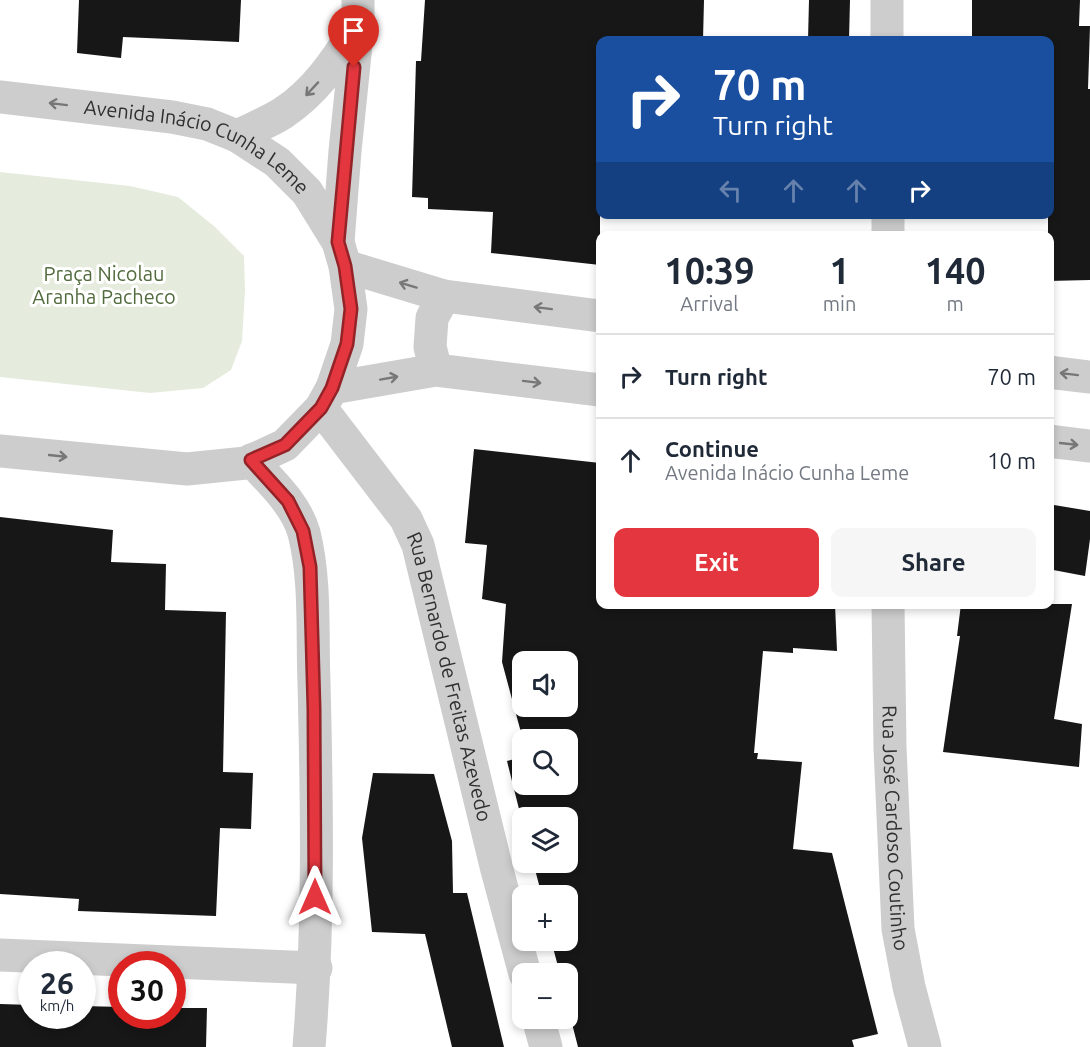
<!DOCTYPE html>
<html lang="en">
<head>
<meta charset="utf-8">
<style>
	body { margin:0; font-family:Ubuntu,sans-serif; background:#f6f6f7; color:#1f2937; height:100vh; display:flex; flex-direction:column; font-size:22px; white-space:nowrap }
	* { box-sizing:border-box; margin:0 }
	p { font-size:20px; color:#747a83 }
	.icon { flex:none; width:33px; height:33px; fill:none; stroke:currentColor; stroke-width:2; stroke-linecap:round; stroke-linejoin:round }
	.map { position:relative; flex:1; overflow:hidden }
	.details { position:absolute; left:596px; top:231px; width:458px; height:378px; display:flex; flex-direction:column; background:#fff; border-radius:12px; box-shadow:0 3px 9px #0003 }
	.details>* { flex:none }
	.banner { position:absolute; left:596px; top:36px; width:458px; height:183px; border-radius:12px; box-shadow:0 3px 9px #0003; background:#1a4fa0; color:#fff; overflow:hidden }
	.tools { position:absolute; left:512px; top:651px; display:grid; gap:12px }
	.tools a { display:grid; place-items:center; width:66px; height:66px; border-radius:12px; background:#fff; box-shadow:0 3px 9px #0003; font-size:30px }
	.speed { position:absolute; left:18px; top:951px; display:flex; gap:12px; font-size:30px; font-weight:700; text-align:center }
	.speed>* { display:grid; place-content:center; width:78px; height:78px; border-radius:50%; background:#fff; box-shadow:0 3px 9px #0003; line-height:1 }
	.speed small { font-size:15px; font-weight:400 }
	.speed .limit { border:9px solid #d22; background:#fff; color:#111 }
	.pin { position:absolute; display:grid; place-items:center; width:51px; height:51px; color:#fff; margin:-62px -26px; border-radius:50% 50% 50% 0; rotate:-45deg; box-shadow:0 0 6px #0007 }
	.pin .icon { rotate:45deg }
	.me { position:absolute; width:66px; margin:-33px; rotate:0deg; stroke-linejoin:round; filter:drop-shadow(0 0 4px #0008) }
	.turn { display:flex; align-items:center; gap:21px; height:126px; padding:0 18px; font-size:27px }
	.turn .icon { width:78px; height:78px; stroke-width:2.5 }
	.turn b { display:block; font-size:42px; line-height:51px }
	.lanes { display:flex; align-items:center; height:57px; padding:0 18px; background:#0003; justify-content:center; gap:30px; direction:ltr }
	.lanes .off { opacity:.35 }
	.eta { display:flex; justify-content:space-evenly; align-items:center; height:102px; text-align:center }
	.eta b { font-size:36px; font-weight:700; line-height:42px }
	.cta { display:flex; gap:12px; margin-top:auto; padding:12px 18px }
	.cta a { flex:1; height:69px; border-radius:12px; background:#e3363e; color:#fff; font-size:24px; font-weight:700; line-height:69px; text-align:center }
	.cta a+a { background:#f6f6f7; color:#1f2937 }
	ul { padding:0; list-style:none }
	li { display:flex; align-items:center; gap:18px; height:84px; padding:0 18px; border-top:2px solid #e0e1e3 }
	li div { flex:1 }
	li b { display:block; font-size:22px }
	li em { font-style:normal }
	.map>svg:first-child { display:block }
</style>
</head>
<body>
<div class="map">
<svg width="1090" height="1047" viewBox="0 0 1090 1047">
	<rect width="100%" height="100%" fill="#fff"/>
	<!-- green -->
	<path fill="#e5ecde" d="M 0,172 L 130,186 L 178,197 L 215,227 L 244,256 L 245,291 L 242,341 L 231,370 L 203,388 L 150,393 L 0,377 Z"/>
	<!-- building -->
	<g fill="#171717" fill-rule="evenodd">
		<path d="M 79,0 L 241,0 L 239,42 L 123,37 L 121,58 L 77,53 Z"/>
		<path d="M 425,0 L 704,0 L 703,40 L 600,40 L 600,265 L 491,253 L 493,212 L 428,209 L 428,198 L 412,197 L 416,61 L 421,61 Z"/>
		<path d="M 809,0 L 850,0 L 849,40 L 808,40 Z"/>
		<path d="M 972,0 L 1080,0 L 1079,26 L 1090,26 L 1088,89 L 1090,89 L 1090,280 L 1048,281 L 1048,40 L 972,40 Z"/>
		<path d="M 474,449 L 600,463 L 600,604 L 835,604 L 837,651 L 793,648 L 793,653 L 763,651 L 754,753 L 758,753 L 757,759 L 802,762 L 793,849 L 832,853 L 878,1034 L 852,1040 L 854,1047 L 578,1047 L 567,1004 L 567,974 L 560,974 L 551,940 L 567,940 L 567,896 L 542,896 L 533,862 L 567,862 L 567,818 L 522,818 L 522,821 L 507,761 L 522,757 L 522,784 L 567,784 L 567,740 L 523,740 L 502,662 L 506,604 L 482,599 L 487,545 L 465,543 ZM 522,662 L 567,662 L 567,706 L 522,706 Z"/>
		<path d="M 1048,504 L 1090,511 L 1090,539 L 1085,576 L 1048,569 Z"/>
		<path d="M 0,517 L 113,530 L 111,562 L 166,564 L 165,610 L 226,612 L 223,772 L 253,773 L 251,829 L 220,828 L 216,916 L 78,911 L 79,899 L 0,894 Z"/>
		<path d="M 961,604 L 1072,604 L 1054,719 L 1082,724 L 1079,767 L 943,752 L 960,636 L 957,636 Z"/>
		<path d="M 373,773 L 434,774 L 452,841 L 453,893 L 467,893 L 504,1047 L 452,1047 L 425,934 L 372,932 L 362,838 Z"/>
		<path d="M 0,1004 L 32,1005 L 32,1016 L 82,1016 L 82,1006 L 122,1007 L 122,1016 L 172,1016 L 172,1008 L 207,1008 L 206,1047 L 0,1047 Z"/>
	</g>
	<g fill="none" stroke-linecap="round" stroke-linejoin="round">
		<!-- minor -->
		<g stroke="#cdcdcd" stroke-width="33">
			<path d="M 887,0 L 887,40"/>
			<path id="s1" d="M 0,97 L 172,117 L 207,124 L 237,136 L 277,162 L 307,192 L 338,242 L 345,266 L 351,309 L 347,344 L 332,388 L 321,408 L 285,445 L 246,463 L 187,469 L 0,451"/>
			<path d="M 237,136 C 253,128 269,122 283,113 C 315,92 336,61 356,29"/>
			<path d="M 888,214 L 888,236"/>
			<path d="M 338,242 L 345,151 L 358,25 L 358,0"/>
			<path d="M 345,266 L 444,296 L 600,316"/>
			<path d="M 436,370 L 430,347 L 432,318 L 444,296"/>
			<path d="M 1048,372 L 1090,377"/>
			<path d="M 332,388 L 436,370 L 600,390"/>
			<path id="s2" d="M 321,408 L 406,519 L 418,545 L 497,870 L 525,974"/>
			<path d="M 1048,441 L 1090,446"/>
			<path d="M 251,460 C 270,481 296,504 304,533 C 316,581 312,634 314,683 C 317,804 319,926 309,1047"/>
			<path id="s3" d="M 888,604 L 890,747 L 898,929 L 909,987 L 925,1047"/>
			<path d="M 0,955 L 316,968"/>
			<path d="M 538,1018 L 546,1047"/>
		</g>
	</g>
	<!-- one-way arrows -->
	<defs><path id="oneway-shaft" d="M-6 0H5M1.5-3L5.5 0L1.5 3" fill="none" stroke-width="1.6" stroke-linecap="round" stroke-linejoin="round" transform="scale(1.5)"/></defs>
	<g stroke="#777">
		<use href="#oneway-shaft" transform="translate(312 89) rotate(133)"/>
		<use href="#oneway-shaft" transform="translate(58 104) rotate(-173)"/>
		<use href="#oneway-shaft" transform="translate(408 285) rotate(-163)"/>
		<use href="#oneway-shaft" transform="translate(543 308) rotate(-173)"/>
		<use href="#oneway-shaft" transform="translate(1069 374) rotate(-173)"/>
		<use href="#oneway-shaft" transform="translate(389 378) rotate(-10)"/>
		<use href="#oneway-shaft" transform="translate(532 382) rotate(7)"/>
		<use href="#oneway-shaft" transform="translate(1069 444) rotate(6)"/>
		<use href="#oneway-shaft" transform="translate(58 456) rotate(6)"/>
	</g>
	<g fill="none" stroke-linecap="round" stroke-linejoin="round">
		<defs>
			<path id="route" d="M 315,897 L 314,709 L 310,567 L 303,531 L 288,501 L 251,460 L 285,445 L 321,408 L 332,388 L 347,344 L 351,309 L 345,266 L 338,242 L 354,67"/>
		</defs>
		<!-- route casing -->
		<use href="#route" stroke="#942328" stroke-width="15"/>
		<!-- route -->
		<use href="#route" stroke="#e3363e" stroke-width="10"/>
	</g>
	<g text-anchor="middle" stroke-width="6" stroke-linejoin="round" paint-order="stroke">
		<!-- street labels -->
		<g font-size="20" fill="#303030" stroke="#fff">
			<text dy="7" stroke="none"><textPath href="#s1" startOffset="207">Avenida Inácio Cunha Leme</textPath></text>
			<text dy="7" stroke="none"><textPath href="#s2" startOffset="304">Rua Bernardo de Freitas Azevedo</textPath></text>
			<text dy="7" stroke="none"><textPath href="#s3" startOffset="224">Rua José Cardoso Coutinho</textPath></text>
		</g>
		<!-- park labels -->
		<g font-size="20" fill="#526b3d" stroke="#fff">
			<text x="104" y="281">Praça Nicolau<tspan x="104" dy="23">Aranha Pacheco</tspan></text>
		</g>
	</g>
</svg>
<div class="tools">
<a><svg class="icon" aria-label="sound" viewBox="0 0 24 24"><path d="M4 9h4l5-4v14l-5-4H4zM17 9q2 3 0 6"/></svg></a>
<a><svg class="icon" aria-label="search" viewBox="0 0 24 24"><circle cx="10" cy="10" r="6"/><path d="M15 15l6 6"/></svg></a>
<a><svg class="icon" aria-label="layers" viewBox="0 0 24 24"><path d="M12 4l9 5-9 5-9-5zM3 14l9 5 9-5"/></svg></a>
<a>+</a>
<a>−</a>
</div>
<div class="speed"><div>26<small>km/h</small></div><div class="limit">30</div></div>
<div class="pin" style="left:354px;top:67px;background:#d93025"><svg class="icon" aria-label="arrive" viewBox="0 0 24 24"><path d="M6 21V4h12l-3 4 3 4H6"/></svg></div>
<svg class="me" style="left:315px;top:897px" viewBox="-20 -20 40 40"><path d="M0-17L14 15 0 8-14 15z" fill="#e3363e" stroke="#fff" stroke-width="4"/></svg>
<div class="banner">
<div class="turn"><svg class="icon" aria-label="right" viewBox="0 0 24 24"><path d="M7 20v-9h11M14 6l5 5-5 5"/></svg><div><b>70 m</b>Turn right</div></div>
<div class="lanes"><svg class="icon off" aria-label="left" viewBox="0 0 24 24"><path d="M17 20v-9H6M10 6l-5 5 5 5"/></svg><svg class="icon off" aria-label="ahead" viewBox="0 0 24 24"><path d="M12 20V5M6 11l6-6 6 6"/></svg><svg class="icon off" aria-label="ahead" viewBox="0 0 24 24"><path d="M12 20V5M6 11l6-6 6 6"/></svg><svg class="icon" aria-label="right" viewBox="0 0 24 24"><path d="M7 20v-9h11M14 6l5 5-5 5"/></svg></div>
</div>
<section class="details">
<div class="eta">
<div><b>10:39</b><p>Arrival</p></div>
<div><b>1</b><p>min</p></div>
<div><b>140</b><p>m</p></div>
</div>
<ul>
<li><svg class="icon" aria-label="right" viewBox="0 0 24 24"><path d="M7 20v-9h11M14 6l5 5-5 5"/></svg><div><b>Turn right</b></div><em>70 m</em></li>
<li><svg class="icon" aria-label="ahead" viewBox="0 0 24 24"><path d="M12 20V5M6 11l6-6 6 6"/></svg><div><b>Continue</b><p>Avenida Inácio Cunha Leme</p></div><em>10 m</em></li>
</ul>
<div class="cta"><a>Exit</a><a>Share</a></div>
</section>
</div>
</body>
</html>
